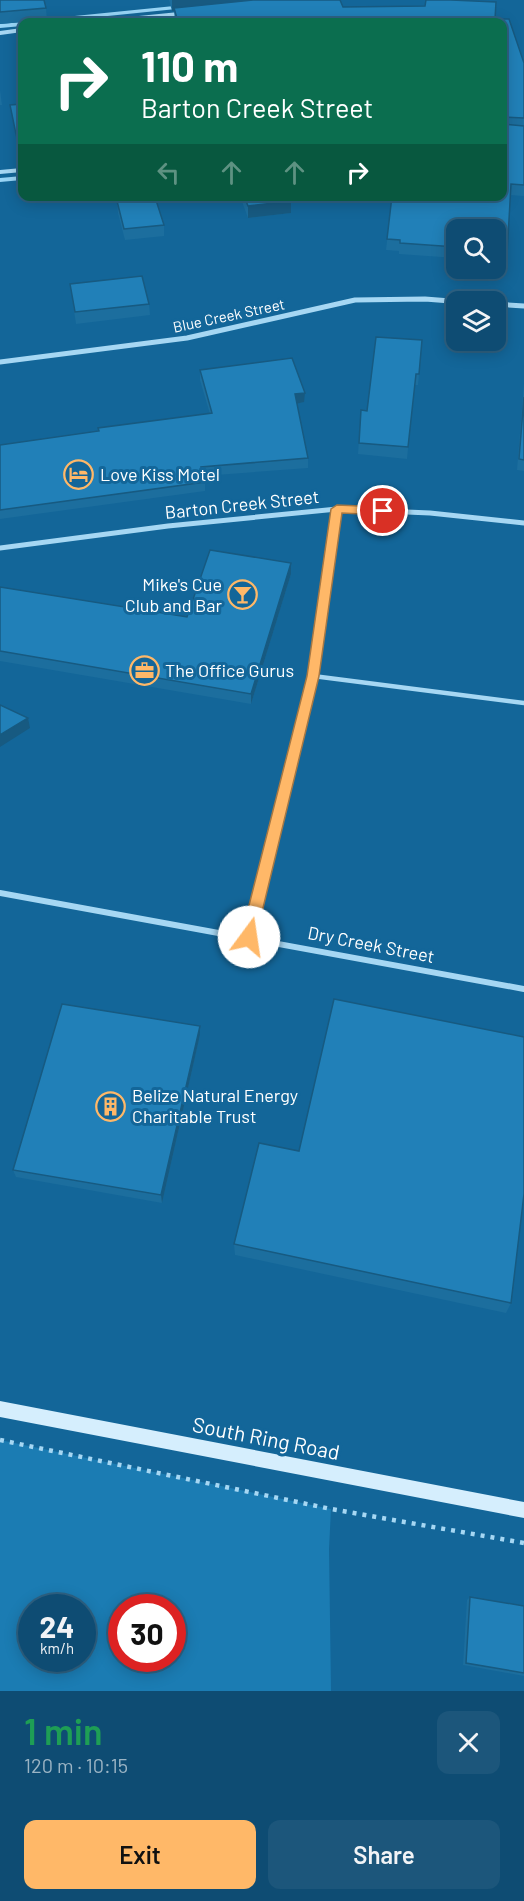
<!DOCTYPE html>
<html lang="en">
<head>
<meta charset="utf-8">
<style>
	body { margin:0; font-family:Barlow,sans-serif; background:#1c567b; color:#f1f3f6; height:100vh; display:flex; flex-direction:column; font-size:22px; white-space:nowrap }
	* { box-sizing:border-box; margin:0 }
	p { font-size:20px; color:#9bb4c4 }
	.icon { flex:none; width:33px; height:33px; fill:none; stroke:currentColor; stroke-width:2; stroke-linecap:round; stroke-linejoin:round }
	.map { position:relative; height:1691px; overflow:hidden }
	.panel { display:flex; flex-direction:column; background:#0e4c73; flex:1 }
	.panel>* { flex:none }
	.guide { position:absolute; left:18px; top:18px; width:489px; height:183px; border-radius:12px; box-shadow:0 3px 15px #0003,0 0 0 2px #2e6385; background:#0b6e4f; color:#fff; overflow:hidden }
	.controls { position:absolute; left:446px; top:219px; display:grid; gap:12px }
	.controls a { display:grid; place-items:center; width:60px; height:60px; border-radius:12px; background:#0e4c73; box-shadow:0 3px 15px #0003,0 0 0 2px #2e6385; font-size:30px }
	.speed { position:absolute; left:18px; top:1594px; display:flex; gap:12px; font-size:30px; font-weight:700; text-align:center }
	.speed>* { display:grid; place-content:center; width:78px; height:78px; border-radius:50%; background:#0e4c73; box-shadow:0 3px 15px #0003,0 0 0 2px #2e6385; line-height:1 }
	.speed small { font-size:15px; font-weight:400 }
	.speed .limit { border:9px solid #d22; background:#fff; color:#111 }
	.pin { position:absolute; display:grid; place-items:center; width:51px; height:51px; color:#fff; margin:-26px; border:3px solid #fff; border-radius:50%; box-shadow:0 2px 6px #0007 }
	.me { position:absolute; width:66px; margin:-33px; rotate:14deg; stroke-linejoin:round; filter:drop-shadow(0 0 4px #0008) }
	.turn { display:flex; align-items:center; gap:21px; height:126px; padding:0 24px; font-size:27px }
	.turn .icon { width:78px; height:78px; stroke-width:2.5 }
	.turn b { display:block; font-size:42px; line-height:51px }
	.lanes { display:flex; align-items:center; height:57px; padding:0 24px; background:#0003; justify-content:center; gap:30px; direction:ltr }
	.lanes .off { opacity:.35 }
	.round { display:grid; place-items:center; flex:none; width:63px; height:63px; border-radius:12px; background:#1c567b }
	.overview { display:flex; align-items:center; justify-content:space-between; height:102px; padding:0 24px }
	h1 { font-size:36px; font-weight:600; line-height:45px; color:#1e9e55 }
	.button { display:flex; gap:12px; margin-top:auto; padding:12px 24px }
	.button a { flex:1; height:69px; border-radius:12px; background:#ffb868; color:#111; font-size:24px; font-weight:600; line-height:69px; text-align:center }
	.button a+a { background:#1c567b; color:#f1f3f6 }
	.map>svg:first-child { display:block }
</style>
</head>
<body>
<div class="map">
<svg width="524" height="1691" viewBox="0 0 524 1691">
	<rect width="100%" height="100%" fill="#136699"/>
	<!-- green -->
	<path fill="#1b7cb3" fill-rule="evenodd" d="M 0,1440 L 331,1509 L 329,1549 L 331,1691 L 0,1691 ZM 32,1608 L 82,1608 L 82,1659 L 32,1659 ZM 122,1608 L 172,1608 L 172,1659 L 122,1659 Z"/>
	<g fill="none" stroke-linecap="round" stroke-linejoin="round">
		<!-- stream -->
		<g fill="#98d5f6" fill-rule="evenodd">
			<path d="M 184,5 L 186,6 L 186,8 L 49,22 L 32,22 L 35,20 Z"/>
			<path d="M 22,22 L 24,22 L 22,26 L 0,28 L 0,24 Z"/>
			<path d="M 22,176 L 22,180 L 0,182 L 0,178 Z"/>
		</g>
		<!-- path -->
		<path stroke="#a6d7f3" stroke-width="4.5" stroke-dasharray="4 6" stroke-linecap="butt" d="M 0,1440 L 331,1509 L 524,1543"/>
		<!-- service -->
		<path stroke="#a6d7f3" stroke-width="4.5" d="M 313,676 L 524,703"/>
		<!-- minor-far2 -->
		<g stroke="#a6d7f3" stroke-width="4">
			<path d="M 99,22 L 179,14"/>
			<path d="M 0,33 L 22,30"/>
			<path d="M 0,172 L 22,170"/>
		</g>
		<!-- minor-far1 -->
		<g stroke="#a6d7f3" stroke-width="5">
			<path d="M 495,304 L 524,306"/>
			<path d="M 0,362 L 187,338 L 355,300 L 425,299 L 463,302"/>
			<path d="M 0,548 L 168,526 L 337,509 L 430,513 L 524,523"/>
			<path d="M 314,666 L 337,509"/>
		</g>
		<!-- minor -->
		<g stroke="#a6d7f3" stroke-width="6">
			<path d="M 0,893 L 524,989"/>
			<path d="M 249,937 L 315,664"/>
		</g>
		<!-- secondary -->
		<path fill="#d5eefd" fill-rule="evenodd" d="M 0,1401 L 524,1502 L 524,1518 L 0,1417 Z"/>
	</g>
	<!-- wall -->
	<g fill="#1c6e9e">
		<path d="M 0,0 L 46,8 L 47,20 L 0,24 Z"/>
		<path d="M 169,0 L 340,0 L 343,7 L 425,6 L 426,0 L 451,0 L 496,2 L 495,19 L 509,19 L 524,63 L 524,196 L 510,195 L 507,255 L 505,266 L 495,266 L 495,230 L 456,230 L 456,258 L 399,254 L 399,251 L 386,250 L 392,196 L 502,196 L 502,22 L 175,22 L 174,10 L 172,11 Z"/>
		<path d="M 0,90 L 2,105 L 0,105 Z"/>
		<path d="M 22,104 L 22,155 L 19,155 L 10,105 Z"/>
		<path d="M 240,196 L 289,196 L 291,213 L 248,218 Z"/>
		<path d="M 117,201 L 164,225 L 164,236 L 125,240 L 118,213 Z"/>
		<path d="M 70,284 L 149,304 L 150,315 L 76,324 Z"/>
		<path d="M 422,340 L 418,385 L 414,385 L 407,459 L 358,454 L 361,410 L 367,411 Z"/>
		<path d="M 200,370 L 304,402 L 297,403 L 308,458 L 308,468 L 203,476 L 205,482 L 205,491 L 0,519 L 0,445 L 60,437 L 210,414 L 200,380 Z"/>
		<path d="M 524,383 L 524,471 L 517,470 Z"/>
		<path d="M 291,563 L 291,574 L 251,704 L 0,661 L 0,587 L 187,617 Z"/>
		<path d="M 200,1035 L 162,1203 L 16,1177 L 13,1170 Z"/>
		<path d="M 299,1151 L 511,1303 L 506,1313 L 235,1255 L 234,1244 Z"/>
		<path d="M 470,1597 L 524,1606 L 524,1676 L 463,1665 L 467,1600 Z"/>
	</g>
	<!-- shaded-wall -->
	<g fill="#175a81">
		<path d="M 172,0 L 278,0 L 172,11 Z"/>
		<path d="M 291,201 L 291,213 L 248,218 L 248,206 Z"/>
		<path d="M 305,393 L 304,402 L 295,404 L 295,394 Z"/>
		<path d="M 291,563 L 291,574 L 251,704 L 251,694 Z"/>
		<path d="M 28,718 L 30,728 L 0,747 L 0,735 Z"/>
		<path d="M 200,1026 L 200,1035 L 162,1203 L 161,1195 Z"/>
	</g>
	<!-- building -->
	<g fill="#2180b8" stroke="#175a81" stroke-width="1.5">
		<path d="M 0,0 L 44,0 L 46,8 L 0,12 Z"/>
		<path d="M 253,0 L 340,0 L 343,7 L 425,6 L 426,0 L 451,0 L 496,2 L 495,19 L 509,19 L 524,63 L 524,118 L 502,117 L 502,22 L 178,22 L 174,8 Z"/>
		<path d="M 22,104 L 22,144 L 18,144 L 10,105 Z"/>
		<path d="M 502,124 L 524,126 L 524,185 L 511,184 L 507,255 L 495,254 L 495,230 L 456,230 L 456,247 L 400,243 L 400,240 L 387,239 L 392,196 L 502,196 Z"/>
		<path d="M 244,196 L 289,196 L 291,201 L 248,206 Z"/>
		<path d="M 155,197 L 164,225 L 124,229 L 117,201 Z"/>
		<path d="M 142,276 L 149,304 L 75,312 L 70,284 Z"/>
		<path d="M 376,337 L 422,340 L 419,374 L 416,374 L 408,447 L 359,443 L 361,410 L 367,411 Z"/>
		<path d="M 292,358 L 305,393 L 295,394 L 308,458 L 201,467 L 205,482 L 0,510 L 0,445 L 99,431 L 98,428 L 212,413 L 200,370 Z"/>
		<path d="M 524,397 L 524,460 L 519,459 Z"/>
		<path d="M 210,550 L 291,563 L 251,694 L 0,651 L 0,587 L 187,617 Z"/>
		<path d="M 0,705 L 28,718 L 0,735 Z"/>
		<path d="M 334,999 L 524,1037 L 524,1194 L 511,1303 L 234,1244 L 259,1143 L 299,1151 Z"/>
		<path d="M 62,1004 L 200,1026 L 161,1195 L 13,1170 Z"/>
		<path d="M 470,1597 L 524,1606 L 524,1673 L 466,1663 Z"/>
	</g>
	<!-- route -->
	<path fill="#ffb868" stroke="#a67844" stroke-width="1.5" d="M 337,505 L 383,507 L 389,511 L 383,515 L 342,513 L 319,676 L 256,937 L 254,941 L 244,941 L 241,937 L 307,676 L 331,509 Z"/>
	<!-- icons -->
	<defs>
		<symbol id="hotel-ring" viewBox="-11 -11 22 22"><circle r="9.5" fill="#136699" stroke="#ffb868" stroke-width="1.5"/><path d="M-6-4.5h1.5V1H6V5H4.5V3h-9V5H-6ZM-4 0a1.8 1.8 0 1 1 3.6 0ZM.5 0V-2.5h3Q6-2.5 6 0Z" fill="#ffb868"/></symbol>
		<symbol id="bar-ring" viewBox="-11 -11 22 22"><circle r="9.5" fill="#136699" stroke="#ffb868" stroke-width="1.5"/><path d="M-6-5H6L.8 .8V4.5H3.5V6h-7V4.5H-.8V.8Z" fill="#ffb868"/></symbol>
		<symbol id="office-ring" viewBox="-11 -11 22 22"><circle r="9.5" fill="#136699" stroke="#ffb868" stroke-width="1.5"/><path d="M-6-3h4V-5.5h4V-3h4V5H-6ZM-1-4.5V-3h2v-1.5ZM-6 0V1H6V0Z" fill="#ffb868"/></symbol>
		<symbol id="building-ring" viewBox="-11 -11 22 22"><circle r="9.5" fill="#136699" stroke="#ffb868" stroke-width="1.5"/><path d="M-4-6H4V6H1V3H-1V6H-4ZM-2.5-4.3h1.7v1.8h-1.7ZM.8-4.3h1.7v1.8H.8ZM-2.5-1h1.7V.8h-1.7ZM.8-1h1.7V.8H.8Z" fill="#ffb868"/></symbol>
	</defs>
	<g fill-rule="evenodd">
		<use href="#hotel-ring" x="62" y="458" width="33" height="33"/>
		<use href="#bar-ring" x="226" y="578" width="33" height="33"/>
		<use href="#office-ring" x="128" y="654" width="33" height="33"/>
		<use href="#building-ring" x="94" y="1090" width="33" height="33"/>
	</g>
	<g text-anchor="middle" stroke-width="6" stroke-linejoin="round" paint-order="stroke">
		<!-- far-street labels -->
		<g font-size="15" fill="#fff" stroke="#136699">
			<text transform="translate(229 316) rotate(-12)" y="5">Blue Creek Street</text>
		</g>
		<!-- poi labels -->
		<g font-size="18" fill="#fff" stroke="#136699" text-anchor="start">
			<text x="100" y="481">Love Kiss Motel</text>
			<text x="222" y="591" text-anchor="end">Mike's Cue<tspan x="222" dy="21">Club and Bar</tspan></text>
			<text x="165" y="677">The Office Gurus</text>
			<text x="132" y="1102">Belize Natural Energy<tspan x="132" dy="21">Charitable Trust</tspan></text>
		</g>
		<!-- street labels -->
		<g font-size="18" fill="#fff" stroke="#136699">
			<text transform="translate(242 505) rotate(-6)" y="6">Barton Creek Street</text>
			<text transform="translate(371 945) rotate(11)" y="6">Dry Creek Street</text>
		</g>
		<!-- near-street labels -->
		<g font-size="21" fill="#fff" stroke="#136699">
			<text transform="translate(266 1439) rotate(11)" y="7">South Ring Road</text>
		</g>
	</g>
</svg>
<div class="controls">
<a><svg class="icon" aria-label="search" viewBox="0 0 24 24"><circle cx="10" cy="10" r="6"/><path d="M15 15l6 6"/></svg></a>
<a><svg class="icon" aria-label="layers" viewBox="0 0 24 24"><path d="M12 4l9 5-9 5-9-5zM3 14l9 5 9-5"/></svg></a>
</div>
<div class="speed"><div>24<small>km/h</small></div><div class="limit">30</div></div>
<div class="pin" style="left:383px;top:511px;background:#d93025"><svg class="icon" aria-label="arrive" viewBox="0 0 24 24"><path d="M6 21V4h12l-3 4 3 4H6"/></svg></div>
<svg class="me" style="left:249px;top:937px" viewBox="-20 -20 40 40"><circle r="19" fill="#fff"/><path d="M0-13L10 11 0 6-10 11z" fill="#ffb868"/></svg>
<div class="guide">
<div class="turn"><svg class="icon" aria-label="right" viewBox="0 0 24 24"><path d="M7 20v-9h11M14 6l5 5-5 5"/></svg><div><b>110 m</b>Barton Creek Street</div></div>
<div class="lanes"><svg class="icon off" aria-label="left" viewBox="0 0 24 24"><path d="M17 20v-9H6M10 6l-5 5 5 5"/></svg><svg class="icon off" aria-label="ahead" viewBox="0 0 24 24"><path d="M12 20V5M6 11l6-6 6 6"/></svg><svg class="icon off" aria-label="ahead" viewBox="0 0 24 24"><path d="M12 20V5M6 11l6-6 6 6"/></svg><svg class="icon" aria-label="right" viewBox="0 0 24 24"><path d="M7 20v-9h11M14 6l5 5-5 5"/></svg></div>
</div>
</div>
<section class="panel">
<div class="overview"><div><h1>1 min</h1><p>120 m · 10:15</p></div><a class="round"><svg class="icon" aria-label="close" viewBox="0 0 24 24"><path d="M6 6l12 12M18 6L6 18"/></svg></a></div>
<div class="button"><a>Exit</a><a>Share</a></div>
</section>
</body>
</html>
